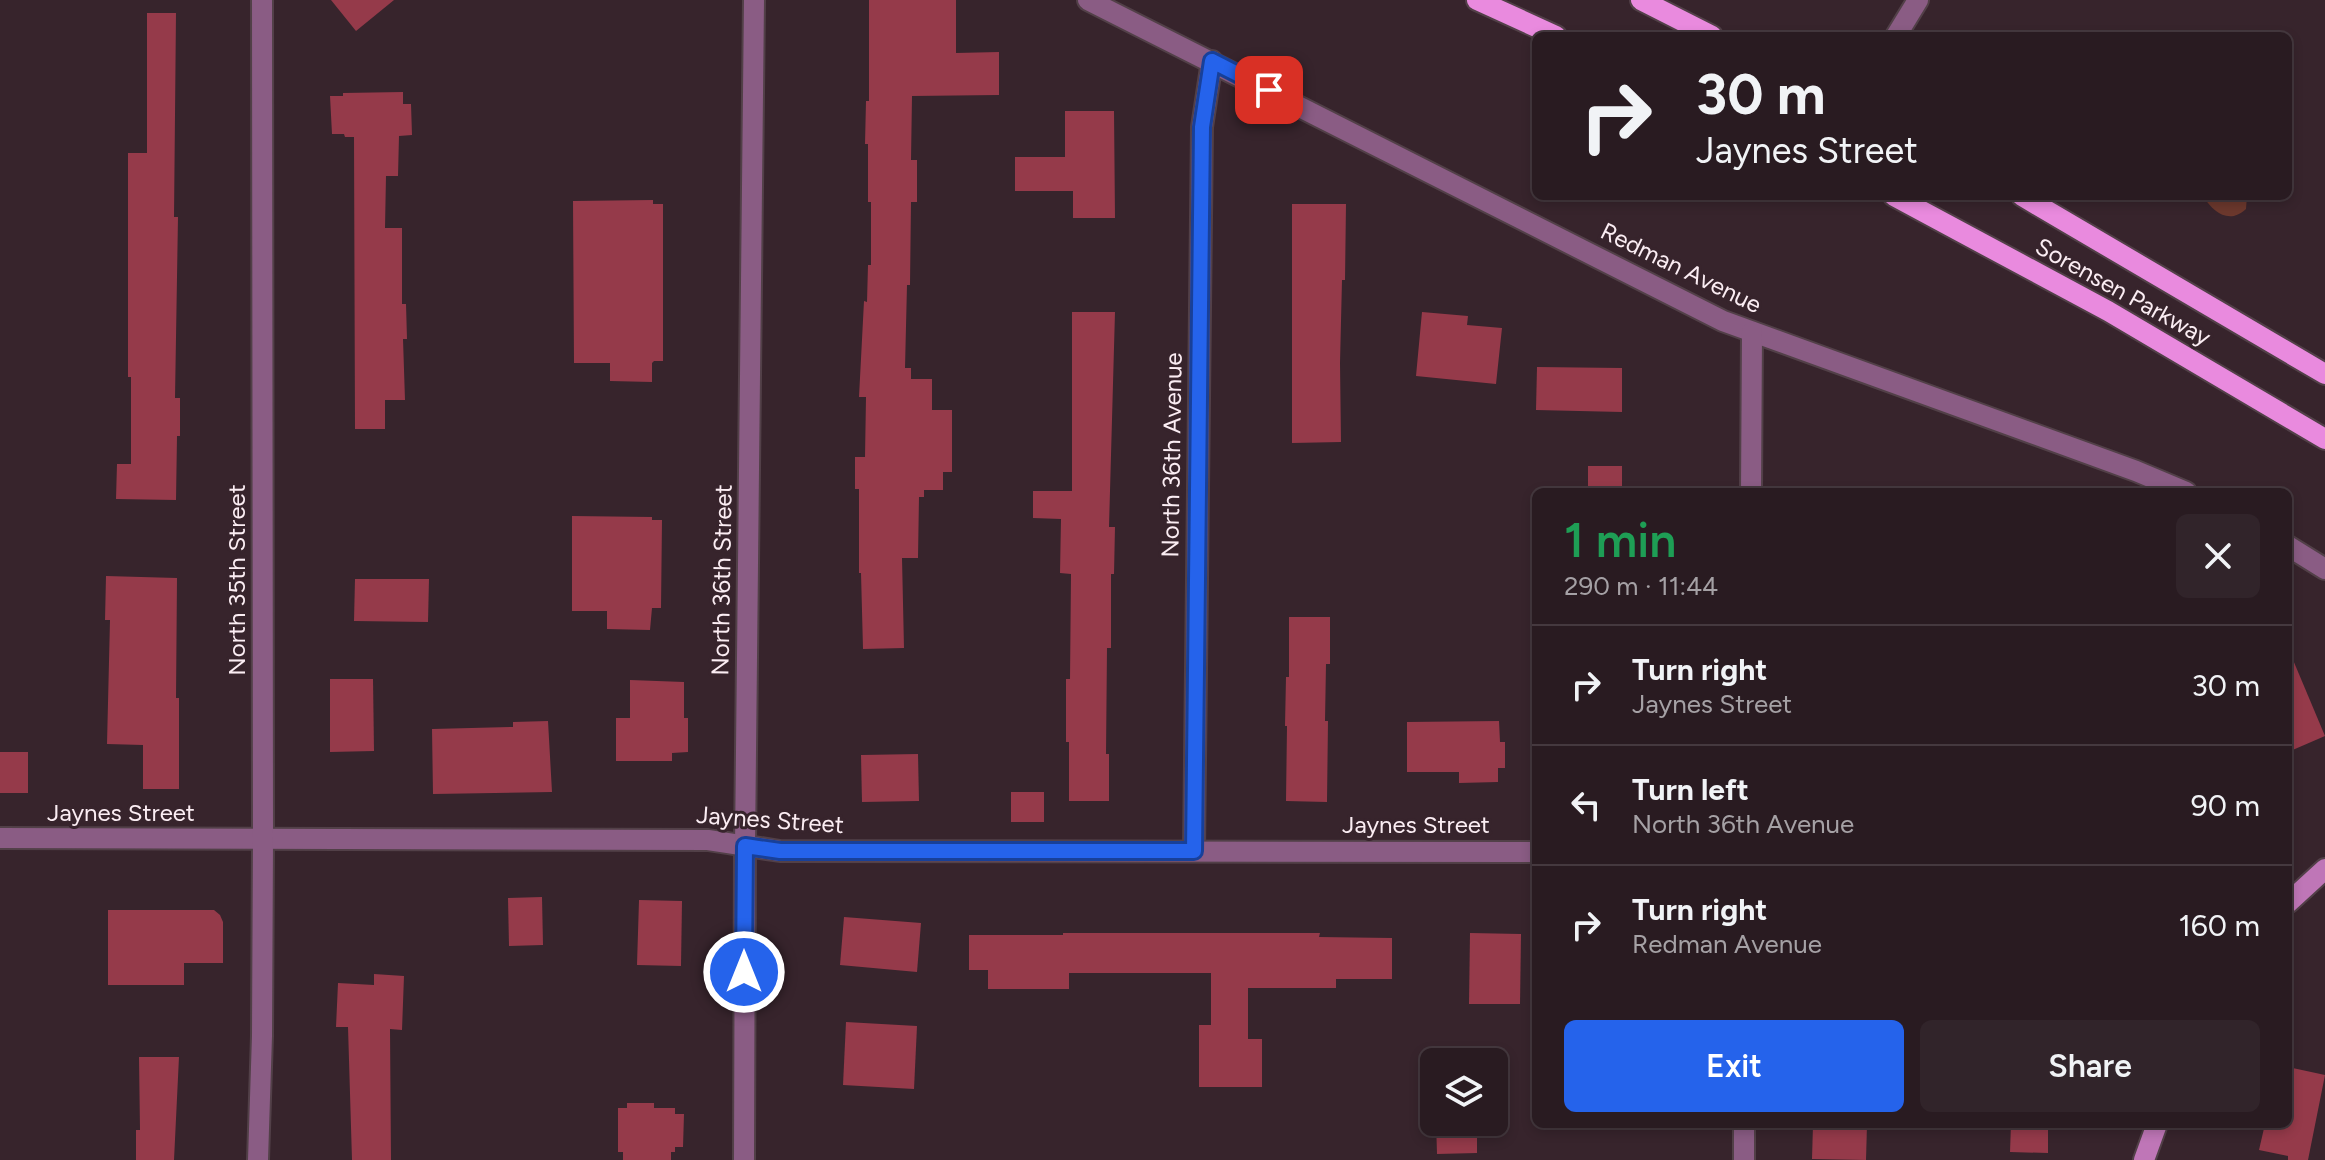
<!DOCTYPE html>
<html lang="en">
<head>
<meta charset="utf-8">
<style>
	body { margin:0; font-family:Figtree,sans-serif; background:#31242a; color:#f1f3f6; height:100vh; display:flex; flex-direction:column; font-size:30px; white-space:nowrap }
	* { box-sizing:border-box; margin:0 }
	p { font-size:26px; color:#a5a1a5 }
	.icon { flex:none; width:44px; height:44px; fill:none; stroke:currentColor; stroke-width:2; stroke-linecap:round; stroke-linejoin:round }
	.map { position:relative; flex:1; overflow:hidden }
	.side { position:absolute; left:1532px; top:488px; width:760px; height:640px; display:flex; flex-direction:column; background:#291b21; border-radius:12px; box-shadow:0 4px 12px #0003,0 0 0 2px #45393f }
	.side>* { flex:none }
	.hud { position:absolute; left:1532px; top:32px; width:760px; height:168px; border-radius:12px; box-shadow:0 4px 12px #0003,0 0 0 2px #45393f; background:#291b21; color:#f1f3f6; overflow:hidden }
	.fabs { position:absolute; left:1420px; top:1048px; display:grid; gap:16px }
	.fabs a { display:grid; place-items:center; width:88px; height:88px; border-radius:12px; background:#291b21; box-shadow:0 4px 12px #0003,0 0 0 2px #45393f; font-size:40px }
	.pin { position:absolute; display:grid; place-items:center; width:68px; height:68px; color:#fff; margin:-34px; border-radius:16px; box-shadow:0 4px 12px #0006 }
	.me { position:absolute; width:88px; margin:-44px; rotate:0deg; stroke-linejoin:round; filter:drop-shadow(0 0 6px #0008) }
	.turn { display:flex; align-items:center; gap:28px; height:168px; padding:0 32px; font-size:36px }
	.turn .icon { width:104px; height:104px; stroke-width:2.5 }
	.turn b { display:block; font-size:56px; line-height:68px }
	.round { display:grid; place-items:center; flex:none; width:84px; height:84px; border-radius:12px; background:#31242a }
	.overview { display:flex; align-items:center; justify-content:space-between; height:136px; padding:0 32px }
	h1 { font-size:48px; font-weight:600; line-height:60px; color:#1e9e55 }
	.cta { display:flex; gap:16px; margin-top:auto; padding:16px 32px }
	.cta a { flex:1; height:92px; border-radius:12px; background:#2563eb; color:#fff; font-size:32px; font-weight:600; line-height:92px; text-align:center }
	.cta a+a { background:#31242a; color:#f1f3f6 }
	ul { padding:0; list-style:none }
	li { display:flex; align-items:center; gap:24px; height:120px; padding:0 32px; border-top:2px solid #45393f }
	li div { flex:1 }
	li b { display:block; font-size:30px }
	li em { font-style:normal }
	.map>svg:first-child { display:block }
</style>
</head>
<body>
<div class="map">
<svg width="2325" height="1160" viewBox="0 0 2325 1160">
	<rect width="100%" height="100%" fill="#37242c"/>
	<!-- green -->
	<path fill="#6c382d" d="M 2203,196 L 2247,196 L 2246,209 C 2229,225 2213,212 2203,196 Z"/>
	<!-- building -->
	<g fill="#953a4a">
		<path d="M 331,0 L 394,0 L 356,31 Z"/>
		<path d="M 869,0 L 956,0 L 956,53 L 999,52 L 999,95 L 912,96 L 911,160 L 917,160 L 917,202 L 911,202 L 910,285 L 907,285 L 905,368 L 911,368 L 911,379 L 932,379 L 932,410 L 952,410 L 952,472 L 943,472 L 943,490 L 924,490 L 924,497 L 919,497 L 918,558 L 902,558 L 904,648 L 863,649 L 861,573 L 859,573 L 859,489 L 855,489 L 855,457 L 865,457 L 866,397 L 859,397 L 864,301 L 867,302 L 868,265 L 871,265 L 871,202 L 868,202 L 868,144 L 865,144 L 866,101 L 869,101 Z"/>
		<path d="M 147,13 L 176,13 L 174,217 L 178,217 L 175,398 L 180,398 L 180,436 L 177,436 L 176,500 L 116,499 L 117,464 L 131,464 L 131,377 L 128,377 L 128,153 L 147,153 Z"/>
		<path d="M 403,92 L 403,104 L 411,104 L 412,135 L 399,136 L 398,176 L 386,176 L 385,228 L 402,228 L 402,304 L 406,304 L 407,339 L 403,339 L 405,400 L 385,400 L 385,429 L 355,429 L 354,137 L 345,137 L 344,134 L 332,134 L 330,96 L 343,96 L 343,93 Z"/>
		<path d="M 1065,111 L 1114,111 L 1115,218 L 1073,218 L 1073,191 L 1015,191 L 1015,157 L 1065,157 Z"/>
		<path d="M 653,200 L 653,204 L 663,204 L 663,361 L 654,361 L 652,363 L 652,382 L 610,381 L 610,363 L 574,363 L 573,201 Z"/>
		<path d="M 1292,204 L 1346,204 L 1345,280 L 1342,280 L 1340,363 L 1341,442 L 1292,443 Z"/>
		<path d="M 1072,312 L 1115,312 L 1109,527 L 1115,527 L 1114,574 L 1111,574 L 1111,648 L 1107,648 L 1106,754 L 1109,754 L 1109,801 L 1069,801 L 1069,742 L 1066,742 L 1066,679 L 1070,679 L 1071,574 L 1060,573 L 1061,519 L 1033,518 L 1033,491 L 1072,491 Z"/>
		<path d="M 1422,312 L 1468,316 L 1467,325 L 1502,328 L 1496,384 L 1416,376 Z"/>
		<path d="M 1537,367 L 1622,368 L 1622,412 L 1536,410 Z"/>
		<rect x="1588" y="466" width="34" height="26"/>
		<path d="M 572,516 L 652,517 L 652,520 L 662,520 L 661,608 L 652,608 L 650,630 L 607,629 L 607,611 L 572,611 Z"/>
		<path d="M 106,576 L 177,578 L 176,698 L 179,698 L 179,789 L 143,789 L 143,745 L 107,744 L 110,620 L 105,620 Z"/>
		<path d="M 355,579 L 429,579 L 428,622 L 354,621 Z"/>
		<path d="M 1289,617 L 1330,617 L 1330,664 L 1326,664 L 1325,721 L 1328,721 L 1327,802 L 1286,801 L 1287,726 L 1285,726 L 1286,677 L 1289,677 Z"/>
		<path d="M 2288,648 L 2325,736 L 2288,752 Z"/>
		<path d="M 330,679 L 373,679 L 374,751 L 330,752 Z"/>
		<path d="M 630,680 L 684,682 L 684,718 L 688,718 L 688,752 L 672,753 L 672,761 L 616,761 L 616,718 L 630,718 Z"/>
		<path d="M 548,721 L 552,792 L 433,794 L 432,729 L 513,727 L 513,722 Z"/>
		<path d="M 1499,721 L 1500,742 L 1505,742 L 1505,768 L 1498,768 L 1498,782 L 1459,783 L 1459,772 L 1407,772 L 1407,722 Z"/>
		<rect x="0" y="752" width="28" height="41"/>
		<path d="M 918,754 L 919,801 L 862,802 L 861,755 Z"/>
		<rect x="1011" y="792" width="33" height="30"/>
		<path d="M 542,897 L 543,945 L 509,946 L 508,898 Z"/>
		<path d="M 639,900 L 682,901 L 681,966 L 637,965 Z"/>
		<path d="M 108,910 L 214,910 L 220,915 L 223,922 L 223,963 L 184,963 L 184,985 L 108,985 Z"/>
		<path d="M 844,917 L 921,923 L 917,972 L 840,965 Z"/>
		<path d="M 1063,933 L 1320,933 L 1319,937 L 1392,938 L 1392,979 L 1336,979 L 1336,988 L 1248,988 L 1248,1039 L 1262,1039 L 1262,1087 L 1199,1087 L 1199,1025 L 1211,1025 L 1211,973 L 1069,973 L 1069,989 L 988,989 L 988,970 L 969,970 L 969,935 L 1063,935 Z"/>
		<path d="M 1470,933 L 1521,934 L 1520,1004 L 1469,1004 Z"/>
		<path d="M 374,974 L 404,976 L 402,1030 L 390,1029 L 391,1160 L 352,1160 L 348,1027 L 336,1027 L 338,983 L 374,985 Z"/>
		<path d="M 846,1022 L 917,1026 L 914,1089 L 843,1085 Z"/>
		<path d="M 139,1057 L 179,1057 L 174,1160 L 136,1160 L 136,1130 L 140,1130 Z"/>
		<path d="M 2288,1067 L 2325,1075 L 2308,1160 L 2288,1160 L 2288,1156 L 2259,1150 L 2265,1124 L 2288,1124 Z"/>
		<path d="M 627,1103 L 654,1103 L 654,1108 L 675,1108 L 675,1114 L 684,1114 L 683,1147 L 675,1147 L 675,1152 L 671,1152 L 671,1160 L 623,1160 L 623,1152 L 618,1152 L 618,1108 L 627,1108 Z"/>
		<path d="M 1436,1122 L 1477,1122 L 1477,1153 L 1437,1154 Z"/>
		<path d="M 2011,1124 L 2048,1124 L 2048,1153 L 2010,1152 Z"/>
		<path d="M 1813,1125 L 1867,1125 L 1866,1160 L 1812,1159 Z"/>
	</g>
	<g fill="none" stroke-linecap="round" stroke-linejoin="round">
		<defs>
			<g id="minor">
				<path d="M 1088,0 L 1723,321 L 2136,471 L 2186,492"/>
				<path d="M 1896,36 L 1918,0"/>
				<path d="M 1751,492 L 1752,332"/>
				<path d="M 2288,546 L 2325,569"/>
				<path d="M 0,838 L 708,840 L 780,851 L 1536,852"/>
				<path d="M 1194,851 L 1202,127 L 1212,61"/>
				<path d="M 258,1160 L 262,1036 L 263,840 L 262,0"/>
				<path d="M 744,1160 L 745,846 L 754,0"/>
				<path d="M 1744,1160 L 1744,1124"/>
			</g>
			<g id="secondary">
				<path d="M 2288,903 L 2325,869"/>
				<path d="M 2144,1160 L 2157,1124"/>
			</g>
			<g id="primary">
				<path d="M 1477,0 L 1556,36"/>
				<path d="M 1641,0 L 1712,36"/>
				<path d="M 1894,196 L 2108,311 L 2325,439"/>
				<path d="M 2022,196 L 2325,374"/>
			</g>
		</defs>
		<!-- minor casing -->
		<use href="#minor" stroke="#524048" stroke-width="24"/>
		<!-- secondary casing -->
		<use href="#secondary" stroke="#524048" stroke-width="24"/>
		<!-- primary casing -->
		<use href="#primary" stroke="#524048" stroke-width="24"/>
		<!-- minor -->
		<use href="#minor" stroke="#8a5c84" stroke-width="20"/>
		<!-- secondary -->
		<use href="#secondary" stroke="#bf76b7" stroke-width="20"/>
		<!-- primary -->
		<use href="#primary" stroke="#e98ade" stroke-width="20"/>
	</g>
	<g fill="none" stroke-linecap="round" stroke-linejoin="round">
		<defs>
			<path id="route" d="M 744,972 L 745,846 L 780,851 L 1194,851 L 1202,127 L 1212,61 L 1269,90"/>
		</defs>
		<!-- route casing -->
		<use href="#route" stroke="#184099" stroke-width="20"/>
		<!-- route -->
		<use href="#route" stroke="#2563eb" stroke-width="14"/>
	</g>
	<g text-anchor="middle" stroke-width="6" stroke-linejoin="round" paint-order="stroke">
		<!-- street labels -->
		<g font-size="24" fill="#fbedf3" stroke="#37242c">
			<text transform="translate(1681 268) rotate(26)" y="8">Redman Avenue</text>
			<text transform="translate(2123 292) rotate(29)" y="8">Sorensen Parkway</text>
			<text transform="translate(1172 455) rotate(-89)" y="8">North 36th Avenue</text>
			<text transform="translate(237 580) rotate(-90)" y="8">North 35th Street</text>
			<text transform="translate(722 580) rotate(-89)" y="8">North 36th Street</text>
			<text x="121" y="821">Jaynes Street</text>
			<text transform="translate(770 820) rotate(4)" y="8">Jaynes Street</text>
			<text x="1416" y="833">Jaynes Street</text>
		</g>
	</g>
</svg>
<div class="fabs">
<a><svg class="icon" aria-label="layers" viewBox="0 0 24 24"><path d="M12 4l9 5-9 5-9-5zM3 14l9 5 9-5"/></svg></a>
</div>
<div class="pin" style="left:1269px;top:90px;background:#d93025"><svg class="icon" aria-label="arrive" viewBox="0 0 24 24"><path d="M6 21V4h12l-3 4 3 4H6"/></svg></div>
<svg class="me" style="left:744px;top:972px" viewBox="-20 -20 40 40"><circle r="17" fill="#2563eb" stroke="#fff" stroke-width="3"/><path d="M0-11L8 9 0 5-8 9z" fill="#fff"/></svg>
<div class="hud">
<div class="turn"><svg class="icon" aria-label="right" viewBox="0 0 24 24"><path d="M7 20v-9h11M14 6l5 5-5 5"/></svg><div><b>30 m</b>Jaynes Street</div></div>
</div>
<section class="side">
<div class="overview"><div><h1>1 min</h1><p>290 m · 11:44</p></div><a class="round"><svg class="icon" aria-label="close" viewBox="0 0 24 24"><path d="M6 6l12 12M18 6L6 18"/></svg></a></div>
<ul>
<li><svg class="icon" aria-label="right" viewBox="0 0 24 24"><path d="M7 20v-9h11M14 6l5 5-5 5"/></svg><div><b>Turn right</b><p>Jaynes Street</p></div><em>30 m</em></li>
<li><svg class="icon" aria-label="left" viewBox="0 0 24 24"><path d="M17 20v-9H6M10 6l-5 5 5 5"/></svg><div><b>Turn left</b><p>North 36th Avenue</p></div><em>90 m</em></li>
<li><svg class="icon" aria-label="right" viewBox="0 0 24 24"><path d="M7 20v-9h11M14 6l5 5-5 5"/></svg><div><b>Turn right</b><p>Redman Avenue</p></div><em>160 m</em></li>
</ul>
<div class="cta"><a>Exit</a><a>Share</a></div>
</section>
</div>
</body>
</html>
